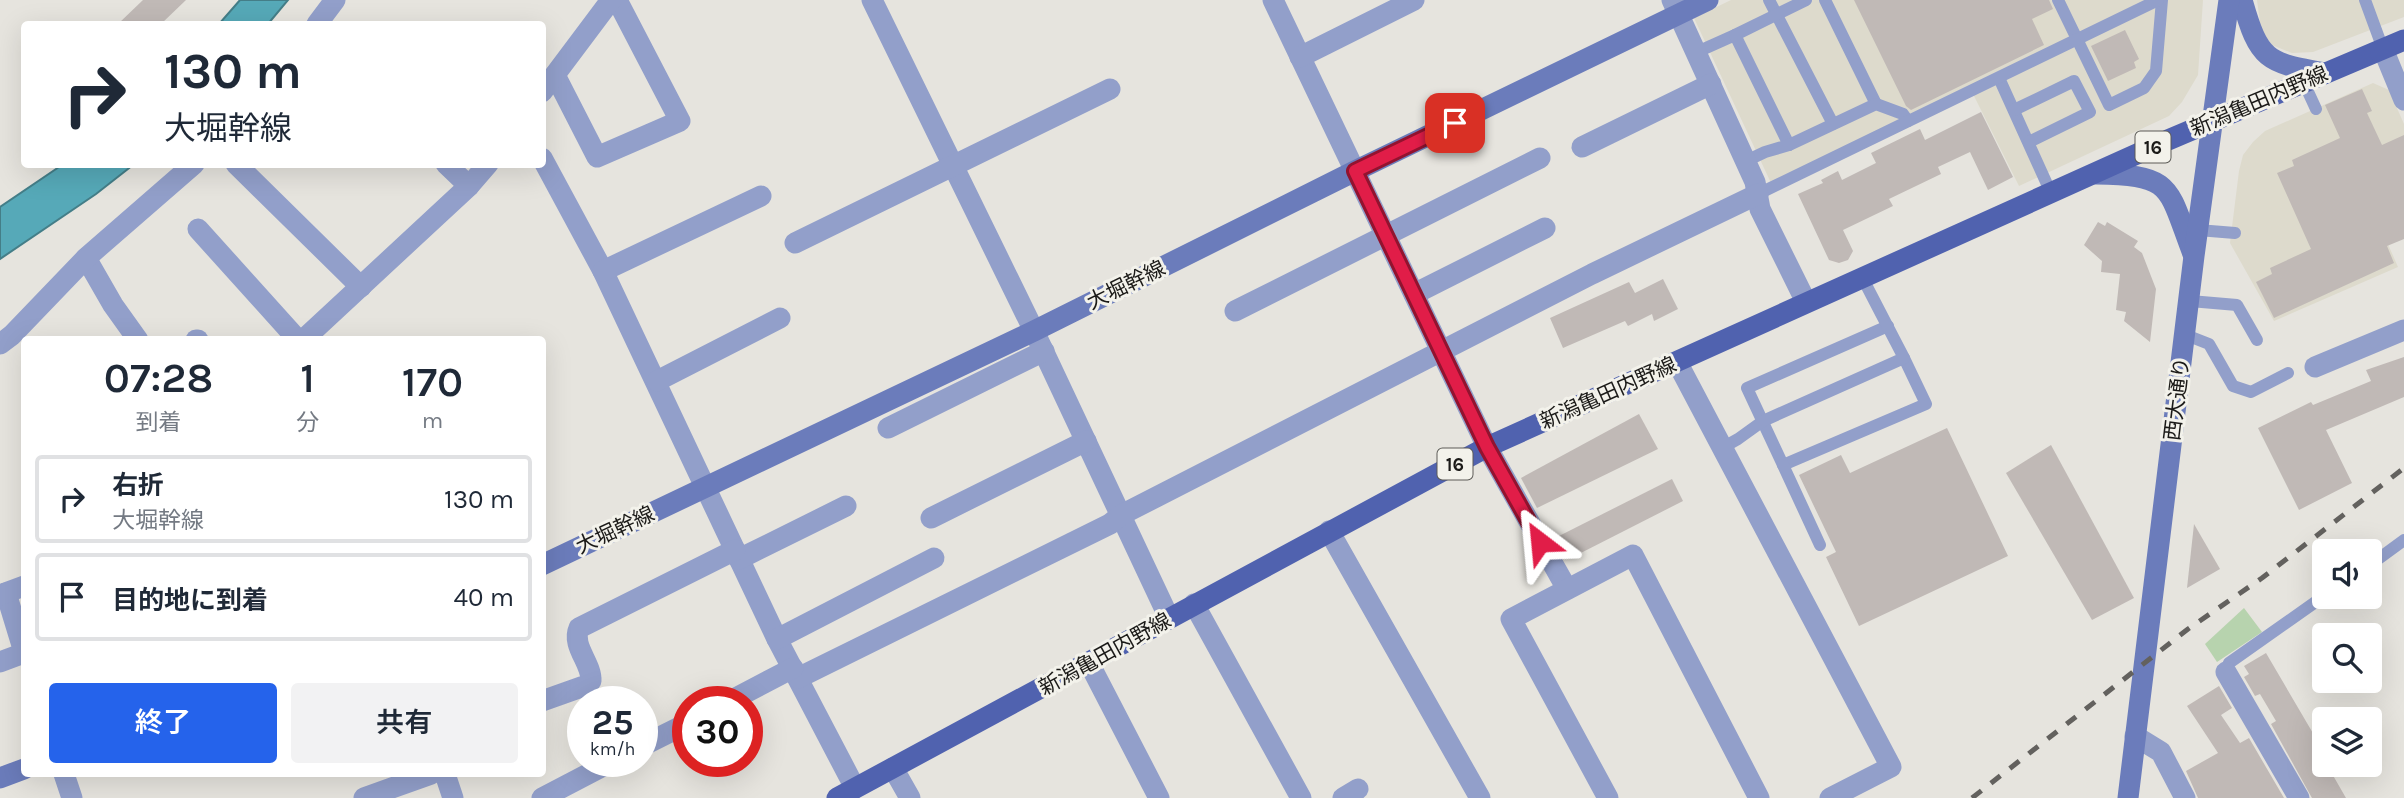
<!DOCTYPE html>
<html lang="ja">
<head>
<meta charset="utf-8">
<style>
	body { margin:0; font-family:Karla,"Noto Sans JP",sans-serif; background:#f2f2f3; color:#1f2937; height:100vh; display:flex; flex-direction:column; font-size:26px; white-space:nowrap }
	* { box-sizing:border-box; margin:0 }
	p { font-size:23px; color:#747a83 }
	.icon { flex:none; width:38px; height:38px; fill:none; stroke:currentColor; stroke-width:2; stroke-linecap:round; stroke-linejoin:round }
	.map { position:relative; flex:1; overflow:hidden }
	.sheet { position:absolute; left:21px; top:336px; width:525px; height:441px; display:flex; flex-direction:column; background:#fff; border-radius:7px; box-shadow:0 7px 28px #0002 }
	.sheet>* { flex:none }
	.banner { position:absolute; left:21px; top:21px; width:525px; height:147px; border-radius:7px; box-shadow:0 7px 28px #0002; background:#fff; color:#1f2937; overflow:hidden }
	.fabs { position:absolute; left:2312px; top:539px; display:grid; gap:14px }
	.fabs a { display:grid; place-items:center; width:70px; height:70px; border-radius:7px; background:#fff; box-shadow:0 7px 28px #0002; font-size:35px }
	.speed { position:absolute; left:567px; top:686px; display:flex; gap:14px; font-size:35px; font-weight:700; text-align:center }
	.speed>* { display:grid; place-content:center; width:91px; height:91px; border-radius:50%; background:#fff; box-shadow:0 7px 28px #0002; line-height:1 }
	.speed small { font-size:18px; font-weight:400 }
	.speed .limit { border:10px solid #d22; background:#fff; color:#111 }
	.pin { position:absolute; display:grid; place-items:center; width:60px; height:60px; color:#fff; margin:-30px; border-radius:14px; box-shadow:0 4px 10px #0006 }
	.me { position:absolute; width:77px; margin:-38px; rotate:331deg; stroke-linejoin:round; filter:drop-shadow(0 0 5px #0008) }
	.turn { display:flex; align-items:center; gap:24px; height:147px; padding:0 28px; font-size:32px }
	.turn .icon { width:91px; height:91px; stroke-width:2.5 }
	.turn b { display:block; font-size:49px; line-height:60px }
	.eta { display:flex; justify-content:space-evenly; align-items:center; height:119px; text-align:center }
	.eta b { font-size:42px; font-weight:600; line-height:49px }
	.cta { display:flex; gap:14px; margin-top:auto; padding:14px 28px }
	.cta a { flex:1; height:80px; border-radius:7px; background:#2563eb; color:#fff; font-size:28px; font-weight:600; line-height:80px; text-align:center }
	.cta a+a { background:#f2f2f3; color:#1f2937 }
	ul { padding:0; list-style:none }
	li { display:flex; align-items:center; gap:21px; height:88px; margin:0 14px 10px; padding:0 14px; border:4px solid #e0e1e3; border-radius:7px }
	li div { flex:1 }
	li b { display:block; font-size:26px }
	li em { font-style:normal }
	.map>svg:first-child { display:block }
</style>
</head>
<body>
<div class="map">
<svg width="2404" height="798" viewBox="0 0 2404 798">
	<rect width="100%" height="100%" fill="#e6e4de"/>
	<!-- built -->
	<g fill="#dddacc">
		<path d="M 1731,0 L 2203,0 L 2198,75 L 2182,102 L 2169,116 L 2019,186 L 1969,86 L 1771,183 L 1694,18 Z"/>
		<path d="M 2257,0 L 2404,0 L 2404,17 L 2313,52 L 2292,53 L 2272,45 L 2261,30 Z"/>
		<path d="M 2373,83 L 2389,90 L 2404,124 L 2404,155 L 2358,176 L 2398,267 L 2274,321 L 2230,243 L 2239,171 L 2243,155 L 2253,142 L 2265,131 Z"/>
	</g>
	<!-- green -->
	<path fill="#b7d3ae" d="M 2244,608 L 2262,632 L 2217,662 L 2205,644 Z"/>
	<!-- water -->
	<g fill="#56a9b8" stroke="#447e88" stroke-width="2">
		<path d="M 240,0 L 288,0 L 268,24 L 219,24 Z"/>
		<path d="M 62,165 L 133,165 L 96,194 L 0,259 L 0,207 Z"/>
	</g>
	<!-- building -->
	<g fill="#c0b9b6">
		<path d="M 143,0 L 186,0 L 161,24 L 118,24 Z"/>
		<path d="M 1854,0 L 2049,0 L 2053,9 L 2032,19 L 2044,45 L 1911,110 L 1906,106 Z"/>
		<path d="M 2125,30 L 2139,59 L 2134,62 L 2136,68 L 2108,81 L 2091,46 Z"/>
		<path d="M 2362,89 L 2372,111 L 2367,113 L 2382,145 L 2404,135 L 2404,239 L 2387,246 L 2394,263 L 2274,318 L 2256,282 L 2272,274 L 2270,268 L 2311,249 L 2277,173 L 2294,166 L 2292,160 L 2340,138 L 2325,105 Z"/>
		<path d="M 1981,112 L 2013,177 L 1988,190 L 1970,152 L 1938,167 L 1941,174 L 1889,199 L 1893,206 L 1843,230 L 1853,251 L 1848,260 L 1839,263 L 1829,260 L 1798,194 L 1823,183 L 1821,180 L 1838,171 L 1842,180 L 1876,163 L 1871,153 L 1920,129 L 1925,140 Z"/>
		<path d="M 2098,222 L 2105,226 L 2107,222 L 2138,241 L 2134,247 L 2142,253 L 2156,289 L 2150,342 L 2124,321 L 2126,312 L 2116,310 L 2120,274 L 2101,272 L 2102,261 L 2084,245 Z"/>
		<path d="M 1663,279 L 1678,309 L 1654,321 L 1652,314 L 1628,326 L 1625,321 L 1563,348 L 1550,318 L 1629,282 L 1635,293 Z"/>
		<path d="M 2404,357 L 2404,397 L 2326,430 L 2352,483 L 2299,510 L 2258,428 L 2311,402 L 2313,405 L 2371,381 L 2366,370 Z"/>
		<path d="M 1639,414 L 1658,449 L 1537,508 L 1521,478 Z"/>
		<path d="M 1947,428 L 2008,556 L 1859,626 L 1826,557 L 1836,552 L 1799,475 L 1841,455 L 1850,473 Z"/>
		<path d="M 2051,445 L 2134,598 L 2092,620 L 2006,473 Z"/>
		<path d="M 1672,479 L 1683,501 L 1569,559 L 1557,537 Z"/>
		<path d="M 2194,524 L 2220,569 L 2187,588 Z"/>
		<path d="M 2266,653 L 2324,752 L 2324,765 L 2327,765 L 2346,798 L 2312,798 L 2271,724 L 2276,721 L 2260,694 L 2255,696 L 2244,677 L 2249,674 L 2244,666 Z"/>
		<path d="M 2219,686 L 2232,708 L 2221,715 L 2240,743 L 2249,738 L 2284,798 L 2198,798 L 2186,771 L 2218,753 L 2187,706 Z"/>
	</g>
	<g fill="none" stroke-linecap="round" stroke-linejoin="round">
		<!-- lane -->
		<g stroke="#929fca" stroke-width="12">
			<path d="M 1769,0 L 1833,124"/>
			<path d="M 1825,0 L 1876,104"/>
			<path d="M 2058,0 L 2109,105 L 2144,88 L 2156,71 L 2162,0"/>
			<path d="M 2365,0 L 2383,49"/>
			<path d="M 1697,52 L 1735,35"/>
			<path d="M 1999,78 L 2051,193"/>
			<path d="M 2304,83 L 2316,109"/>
			<path d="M 2014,110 L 2074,81 L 2090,112 L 2029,142"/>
			<path d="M 1789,145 L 1735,35 L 1806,0"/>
			<path d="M 1746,161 L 1765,152 L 1789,145 L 1876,104 L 1903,114 L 1908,121"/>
			<path d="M 1758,194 L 2158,0"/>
			<path d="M 2198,230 L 2235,233"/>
			<path d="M 2190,301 L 2237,305 L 2257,340"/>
			<path d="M 1888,326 L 1747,388 L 1783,465 L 1926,404 L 1904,358"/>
			<path d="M 2186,335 L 2209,344 L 2233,386 L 2251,392 L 2288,373"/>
			<path d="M 1722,448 L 1738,439 L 1763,421 L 1904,358 L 1862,277"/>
			<path d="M 1783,465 L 1820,545"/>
			<path d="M 2370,565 L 2404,540"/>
			<path d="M 2226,672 L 2229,663 L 2324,596"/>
		</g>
		<!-- street -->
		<g stroke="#929fca" stroke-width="21">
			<path d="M 872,0 L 1034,331 L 1169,618"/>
			<path d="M 1273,0 L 1487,447 L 1567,589"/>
			<path d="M 1672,0 L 1755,182 L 1760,209 L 1806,302"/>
			<path d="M 317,24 L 335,0"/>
			<path d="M 2383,49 L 2404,100"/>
			<path d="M 1300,57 L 1414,0"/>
			<path d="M 555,75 L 597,157 L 680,121 L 617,0"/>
			<path d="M 542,92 L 611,0"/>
			<path d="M 1582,147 L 1711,84"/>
			<path d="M 542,158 L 603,271 L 777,639 L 855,788"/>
			<path d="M 236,164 L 361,287"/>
			<path d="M 446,164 L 469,186"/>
			<path d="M 198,229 L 298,340"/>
			<path d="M 795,243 L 1110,89"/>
			<path d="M 86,258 L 113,305 L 138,340"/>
			<path d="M 603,271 L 761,196"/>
			<path d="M 1414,294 L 1545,228"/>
			<path d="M 1235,311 L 1540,158"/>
			<path d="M 196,340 L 198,340"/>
			<path d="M 303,340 L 469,186 L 488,164"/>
			<path d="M 0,344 L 12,335 L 86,258 L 194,164"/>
			<path d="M 1677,362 L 1891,767 L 1830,798"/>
			<path d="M 2315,367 L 2404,330"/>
			<path d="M 657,381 L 780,318"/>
			<path d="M 888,428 L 1044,351"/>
			<path d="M 931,518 L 1086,441"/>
			<path d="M 1329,531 L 1480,798"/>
			<path d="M 739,559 L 846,506"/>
			<path d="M 6,593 L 24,652"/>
			<path d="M 0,595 L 24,586"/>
			<path d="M 1194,604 L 1301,798"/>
			<path d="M 777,639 L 934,558"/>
			<path d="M 0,662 L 24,653"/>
			<path d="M 1089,663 L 1159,798"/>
			<path d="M 2226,672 L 2299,798"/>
			<path d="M 798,678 L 1110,524 L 1121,515 L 1592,274 L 1758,194"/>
			<path d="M 542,701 L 587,685 L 591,681 C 592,663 571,646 579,628 L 735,550"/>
			<path d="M 728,702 L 793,668"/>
			<path d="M 2135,736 L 2161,752 L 2185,798"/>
			<path d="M 642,746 L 688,723"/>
			<path d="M 893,768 L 910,798"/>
			<path d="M 64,774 L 72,798"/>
			<path d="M 445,774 L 453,798"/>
			<path d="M 364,798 L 431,774"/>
			<path d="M 542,798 L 613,761"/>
			<path d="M 1343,798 L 1358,789"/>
			<path d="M 1608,798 L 1511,619 L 1633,555 L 1759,798"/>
		</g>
		<!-- secondary -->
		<g stroke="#6b7cbb" stroke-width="21">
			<path d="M 2242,0 C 2259,60 2266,63 2326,73"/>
			<path d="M 2096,174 C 2174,175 2167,186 2193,254"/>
			<path d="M 542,565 L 1034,331 L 1355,171 L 1708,0"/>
			<path d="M 0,778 L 24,769"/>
			<path d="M 2128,798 L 2194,256 L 2229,0"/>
		</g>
		<!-- primary -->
		<path stroke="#5062af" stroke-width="21" d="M 837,798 L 1487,447 L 2168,140 L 2404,40"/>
		<!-- rail -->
		<path stroke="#63615e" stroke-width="5" stroke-dasharray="12 12" stroke-linecap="butt" d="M 1972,798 L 2188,629 L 2262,578 L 2404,468"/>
	</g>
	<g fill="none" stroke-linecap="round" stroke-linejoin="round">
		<defs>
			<path id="route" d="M 1455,123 L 1355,171 L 1487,447 L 1540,542"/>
		</defs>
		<!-- route casing -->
		<use href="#route" stroke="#92132f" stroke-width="18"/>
		<!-- route -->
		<use href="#route" stroke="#e11d48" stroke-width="12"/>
	</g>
	<g text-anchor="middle" stroke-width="6" stroke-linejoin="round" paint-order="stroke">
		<!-- shield labels -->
		<g fill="#f3f2eb" stroke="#5c5b57" stroke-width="2">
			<rect x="2135.5" y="131.5" width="35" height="31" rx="5"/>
			<rect x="1437.5" y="448.5" width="35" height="31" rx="5"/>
		</g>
		<g font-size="19" font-weight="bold" fill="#1b1a18">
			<text x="2153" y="154">16</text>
			<text x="1455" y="471">16</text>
		</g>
		<!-- street labels -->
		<g font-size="21" fill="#1b1a18" stroke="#f3f2eb">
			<text transform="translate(2259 101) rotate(-23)" y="7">新潟亀田内野線</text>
			<text transform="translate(1126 285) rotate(-26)" y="7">大堀幹線</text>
			<text transform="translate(1608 393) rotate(-24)" y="7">新潟亀田内野線</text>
			<text transform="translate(2177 399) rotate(-83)" y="7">西大通り</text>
			<text transform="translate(615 530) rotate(-25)" y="7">大堀幹線</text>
			<text transform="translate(1105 654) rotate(-29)" y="7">新潟亀田内野線</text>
		</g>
	</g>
</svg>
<div class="fabs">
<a><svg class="icon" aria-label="sound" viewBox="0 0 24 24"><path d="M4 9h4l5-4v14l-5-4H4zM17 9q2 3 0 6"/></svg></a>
<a><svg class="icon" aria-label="search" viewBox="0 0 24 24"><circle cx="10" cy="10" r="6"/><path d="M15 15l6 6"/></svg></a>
<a><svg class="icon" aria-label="layers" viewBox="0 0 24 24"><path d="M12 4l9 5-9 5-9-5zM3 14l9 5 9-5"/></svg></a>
</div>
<div class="speed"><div>25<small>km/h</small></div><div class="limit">30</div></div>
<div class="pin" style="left:1455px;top:123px;background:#d93025"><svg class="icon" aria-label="arrive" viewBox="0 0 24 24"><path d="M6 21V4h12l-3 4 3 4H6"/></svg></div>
<svg class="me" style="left:1540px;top:542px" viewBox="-20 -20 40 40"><path d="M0-17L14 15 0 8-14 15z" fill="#e11d48" stroke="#fff" stroke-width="4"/></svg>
<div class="banner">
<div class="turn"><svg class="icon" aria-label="right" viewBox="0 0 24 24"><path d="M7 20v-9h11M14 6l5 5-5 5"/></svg><div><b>130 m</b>大堀幹線</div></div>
</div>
<section class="sheet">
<div class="eta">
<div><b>07:28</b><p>到着</p></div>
<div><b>1</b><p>分</p></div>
<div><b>170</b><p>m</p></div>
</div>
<ul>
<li><svg class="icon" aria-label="right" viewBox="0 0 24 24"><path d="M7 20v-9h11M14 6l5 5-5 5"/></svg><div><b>右折</b><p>大堀幹線</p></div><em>130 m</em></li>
<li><svg class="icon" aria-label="arrive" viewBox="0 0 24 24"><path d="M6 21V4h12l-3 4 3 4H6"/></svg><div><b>目的地に到着</b></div><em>40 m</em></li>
</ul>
<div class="cta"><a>終了</a><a>共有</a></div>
</section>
</div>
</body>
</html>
